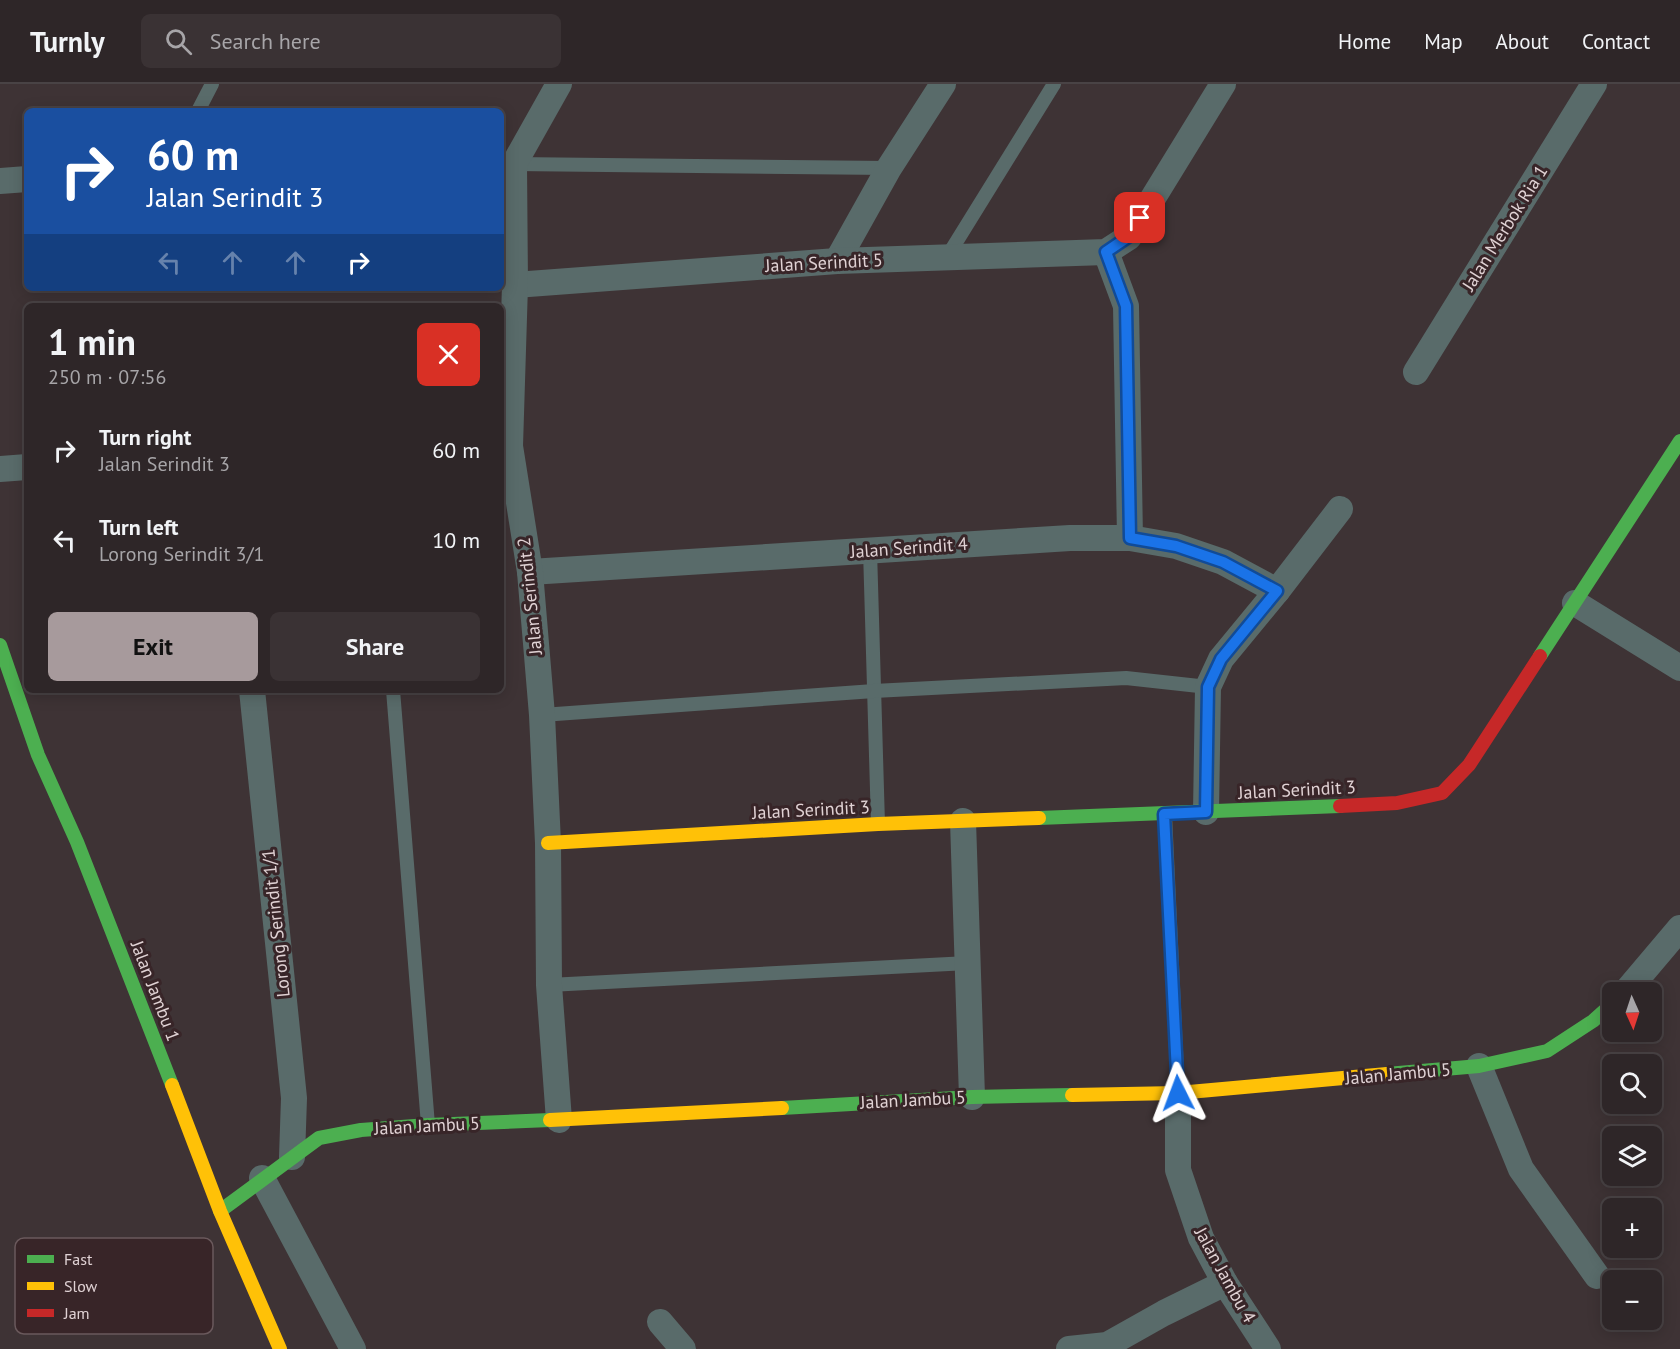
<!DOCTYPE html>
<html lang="en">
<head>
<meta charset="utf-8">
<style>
	body { margin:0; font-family:"PT Sans",sans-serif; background:#3a3234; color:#f1f3f6; height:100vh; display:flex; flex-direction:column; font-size:22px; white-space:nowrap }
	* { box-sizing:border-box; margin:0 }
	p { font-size:20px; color:#a7a5a8 }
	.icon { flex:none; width:33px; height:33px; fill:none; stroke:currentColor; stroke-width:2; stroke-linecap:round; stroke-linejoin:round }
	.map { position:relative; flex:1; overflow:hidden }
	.side { position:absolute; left:24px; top:219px; width:480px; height:390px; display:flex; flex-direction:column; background:#2e2628; border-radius:9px; box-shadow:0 3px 15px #0003,0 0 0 2px #494345 }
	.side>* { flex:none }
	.banner { position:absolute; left:24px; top:24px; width:480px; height:183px; border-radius:9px; box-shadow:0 3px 15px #0003,0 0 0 2px #494345; background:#1a4fa0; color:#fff; overflow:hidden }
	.needle { width:39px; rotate:177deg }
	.controls { position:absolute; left:1602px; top:898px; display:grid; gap:12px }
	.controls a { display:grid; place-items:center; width:60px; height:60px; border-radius:9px; background:#2e2628; box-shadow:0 3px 15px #0003,0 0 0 2px #494345; font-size:30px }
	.pin { position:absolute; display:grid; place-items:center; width:51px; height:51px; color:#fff; margin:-26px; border-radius:12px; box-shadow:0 3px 9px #0006 }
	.me { position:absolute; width:66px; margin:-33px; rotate:357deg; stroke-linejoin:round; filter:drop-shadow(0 0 4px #0008) }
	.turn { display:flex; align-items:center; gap:21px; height:126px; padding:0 24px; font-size:27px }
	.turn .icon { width:78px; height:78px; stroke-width:2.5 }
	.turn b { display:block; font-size:42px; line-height:51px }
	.lanes { display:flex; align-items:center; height:57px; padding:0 24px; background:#0003; justify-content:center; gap:30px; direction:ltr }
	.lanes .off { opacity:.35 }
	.round { display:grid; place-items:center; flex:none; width:63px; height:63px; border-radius:9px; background:#3a3234 }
	.overview { display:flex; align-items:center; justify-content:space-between; height:102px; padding:0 24px }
	h1 { font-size:36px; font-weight:800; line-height:45px }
	.cta { display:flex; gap:12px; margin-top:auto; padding:12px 24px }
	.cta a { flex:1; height:69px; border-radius:9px; background:#a79a9c; color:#111; font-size:24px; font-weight:800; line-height:69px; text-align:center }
	.cta a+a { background:#3a3234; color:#f1f3f6 }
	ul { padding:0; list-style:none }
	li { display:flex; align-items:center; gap:18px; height:90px; padding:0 24px }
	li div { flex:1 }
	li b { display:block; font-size:22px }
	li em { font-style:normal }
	header { display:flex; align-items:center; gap:36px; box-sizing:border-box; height:84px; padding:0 30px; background:#2e2628; border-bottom:2px solid #494345 }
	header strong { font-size:28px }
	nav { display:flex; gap:33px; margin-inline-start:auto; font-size:21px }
	.search { width:420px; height:54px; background:#3a3234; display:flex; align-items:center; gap:15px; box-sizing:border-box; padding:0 21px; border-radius:9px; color:#a7a5a8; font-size:22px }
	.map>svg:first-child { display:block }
</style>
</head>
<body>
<header>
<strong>Turnly</strong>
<div class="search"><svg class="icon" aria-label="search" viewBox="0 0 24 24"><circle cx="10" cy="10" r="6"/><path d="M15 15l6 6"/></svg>Search here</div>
<nav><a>Home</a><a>Map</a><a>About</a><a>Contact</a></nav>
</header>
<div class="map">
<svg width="1680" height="1265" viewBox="0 0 1680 1265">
	<rect width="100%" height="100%" fill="#3e3335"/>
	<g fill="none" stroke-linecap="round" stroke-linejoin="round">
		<!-- lane -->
		<g stroke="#596b6a" stroke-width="14">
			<path d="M 198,27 L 212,0"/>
			<path d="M 514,80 L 889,84"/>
			<path d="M 947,173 L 1054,0"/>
			<path d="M 870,466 L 878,740"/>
			<path d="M 393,606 L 428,1041"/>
			<path d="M 542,631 L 874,607 L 1126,594 L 1208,603"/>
			<path d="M 1165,730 L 1178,1009"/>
			<path d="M 549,901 L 968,879"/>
		</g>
		<!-- street -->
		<g stroke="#596b6a" stroke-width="26">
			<path d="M 0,97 L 27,95"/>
			<path d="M 1106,168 L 1126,222 L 1130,454"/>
			<path d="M 837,177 L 889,84 L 943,0"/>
			<path d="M 515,201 L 837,177 L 1106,168 L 1129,153 L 1223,0"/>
			<path d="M 1416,288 L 1594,0"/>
			<path d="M 0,385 L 27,383"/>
			<path d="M 530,488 L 1070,454 L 1130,454 L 1176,462 L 1223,478 L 1277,507"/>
			<path d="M 1575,519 L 1680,584"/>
			<path d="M 252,606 L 294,1014 L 292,1073"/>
			<path d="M 1206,728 L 1208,603 L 1221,575 L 1277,507 L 1340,425"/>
			<path d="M 963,737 L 972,1013"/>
			<path d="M 1625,909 L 1680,844"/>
			<path d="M 1479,982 L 1521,1085 L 1597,1192"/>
			<path d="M 1178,1009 L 1178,1086 L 1201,1154 L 1225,1199 L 1268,1265"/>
			<path d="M 559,1036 L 549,901 L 548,759 L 542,631 L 530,488 L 510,362 L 515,201 L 514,80 L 559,0"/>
			<path d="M 262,1094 L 353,1265"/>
			<path d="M 660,1238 L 683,1265"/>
			<path d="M 1069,1265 L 1107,1261 L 1164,1229 L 1225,1199"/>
		</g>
		<!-- fast -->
		<g stroke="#4caf50" stroke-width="14">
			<path d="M 0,561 L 38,671 L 77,758 L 172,1001"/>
			<path d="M 1540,572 L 1680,357"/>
			<path d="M 1039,734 L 1340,722"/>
			<path d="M 1387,990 L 1479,982 L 1547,967 L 1593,937 L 1612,920"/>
			<path d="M 782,1024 L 972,1013 L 1072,1011"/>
			<path d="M 220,1127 L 319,1054 L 361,1046 L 428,1041 L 550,1036"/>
		</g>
		<!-- slow -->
		<g stroke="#ffc107" stroke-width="14">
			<path d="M 548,759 L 878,740 L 1039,734"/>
			<path d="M 172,1001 L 220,1127 L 280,1265"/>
			<path d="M 1072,1011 L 1178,1009 L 1387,990"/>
			<path d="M 550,1036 L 782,1024"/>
		</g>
		<!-- jam -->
		<path stroke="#c62828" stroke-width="14" d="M 1340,722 L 1397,719 L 1442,709 L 1469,681 L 1540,572"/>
	</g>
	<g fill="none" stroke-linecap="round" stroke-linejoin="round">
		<defs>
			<path id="route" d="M 1140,134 L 1128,153 L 1106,168 L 1126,222 L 1130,454 L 1176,462 L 1223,478 L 1277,507 L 1221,575 L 1208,603 L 1206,728 L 1164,730 L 1178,1009"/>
		</defs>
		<!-- route casing -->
		<use href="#route" stroke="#114b97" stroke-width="15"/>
		<!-- route -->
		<use href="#route" stroke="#1a73e8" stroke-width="10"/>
	</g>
	<g text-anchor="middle" stroke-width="6" stroke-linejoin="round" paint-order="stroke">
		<!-- street labels -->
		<g font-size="18" fill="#e0d2d4" stroke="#382528">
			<text transform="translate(1505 144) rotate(-58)" y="6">Jalan Merbok Ria 1</text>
			<text transform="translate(824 179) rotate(-3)" y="6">Jalan Serindit 5</text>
			<text transform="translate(909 464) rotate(-4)" y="6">Jalan Serindit 4</text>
			<text transform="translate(530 512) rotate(-96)" y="6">Jalan Serindit 2</text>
			<text transform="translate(1297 706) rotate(-3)" y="6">Jalan Serindit 3</text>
			<text transform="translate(811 726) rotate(-3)" y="6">Jalan Serindit 3</text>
			<text transform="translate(276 839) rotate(-96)" y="6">Lorong Serindit 1/1</text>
			<text transform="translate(155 907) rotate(69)" y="6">Jalan Jambu 1</text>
			<text transform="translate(1398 990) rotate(-5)" y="6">Jalan Jambu 5</text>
			<text transform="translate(913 1016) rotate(-3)" y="6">Jalan Jambu 5</text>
			<text transform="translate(427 1042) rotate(-3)" y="6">Jalan Jambu 5</text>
			<text transform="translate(1225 1191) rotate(61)" y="6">Jalan Jambu 4</text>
		</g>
	</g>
	<!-- legend -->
	<rect x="15" y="1154" width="198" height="96" rx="9" fill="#382528" stroke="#6a595c" stroke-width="1.5"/>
	<rect x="27" y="1171" width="27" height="8" fill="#4caf50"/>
	<rect x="27" y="1198" width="27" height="8" fill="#ffc107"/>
	<rect x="27" y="1225" width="27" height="8" fill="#c62828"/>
	<g font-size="16" fill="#e0d2d4">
		<text x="64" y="1181">Fast</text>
		<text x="64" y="1208">Slow</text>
		<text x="64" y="1235">Jam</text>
	</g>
</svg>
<div class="controls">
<a><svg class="needle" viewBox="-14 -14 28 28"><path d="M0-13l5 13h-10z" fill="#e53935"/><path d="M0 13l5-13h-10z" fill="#a7a5a8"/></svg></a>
<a><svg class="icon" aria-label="search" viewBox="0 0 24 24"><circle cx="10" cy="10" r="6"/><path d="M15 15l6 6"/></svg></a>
<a><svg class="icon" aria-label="layers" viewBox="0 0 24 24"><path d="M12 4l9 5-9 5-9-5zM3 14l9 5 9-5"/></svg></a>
<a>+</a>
<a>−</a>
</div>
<div class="pin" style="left:1140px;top:134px;background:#d93025"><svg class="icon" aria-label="arrive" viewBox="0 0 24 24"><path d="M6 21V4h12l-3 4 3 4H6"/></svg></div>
<svg class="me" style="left:1178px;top:1009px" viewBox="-20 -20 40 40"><path d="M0-17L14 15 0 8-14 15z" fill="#1a73e8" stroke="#fff" stroke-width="4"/></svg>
<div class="banner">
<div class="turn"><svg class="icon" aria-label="right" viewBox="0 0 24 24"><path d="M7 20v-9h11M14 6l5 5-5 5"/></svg><div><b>60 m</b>Jalan Serindit 3</div></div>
<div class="lanes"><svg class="icon off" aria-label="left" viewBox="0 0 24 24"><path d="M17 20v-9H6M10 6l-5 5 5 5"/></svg><svg class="icon off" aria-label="ahead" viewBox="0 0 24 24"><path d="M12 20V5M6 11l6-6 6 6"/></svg><svg class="icon off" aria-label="ahead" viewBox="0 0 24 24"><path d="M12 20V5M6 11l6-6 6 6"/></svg><svg class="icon" aria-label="right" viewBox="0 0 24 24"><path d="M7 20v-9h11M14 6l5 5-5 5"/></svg></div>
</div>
<section class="side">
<div class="overview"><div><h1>1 min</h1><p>250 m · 07:56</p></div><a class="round" style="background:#d93025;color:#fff"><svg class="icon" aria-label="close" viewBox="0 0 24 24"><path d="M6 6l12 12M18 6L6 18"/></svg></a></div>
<ul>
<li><svg class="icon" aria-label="right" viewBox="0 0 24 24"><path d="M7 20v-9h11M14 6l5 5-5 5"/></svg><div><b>Turn right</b><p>Jalan Serindit 3</p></div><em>60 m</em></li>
<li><svg class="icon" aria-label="left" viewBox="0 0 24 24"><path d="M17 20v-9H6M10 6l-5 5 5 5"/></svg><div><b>Turn left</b><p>Lorong Serindit 3/1</p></div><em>10 m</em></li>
</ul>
<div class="cta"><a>Exit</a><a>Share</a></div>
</section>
</div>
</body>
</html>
